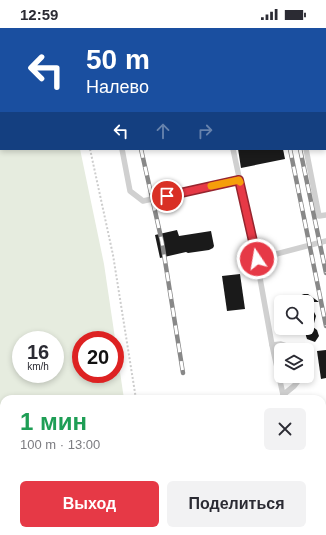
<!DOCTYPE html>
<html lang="ru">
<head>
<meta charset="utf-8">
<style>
	body { margin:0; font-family:Helvetica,sans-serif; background:#f2f2f3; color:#2b2b33; height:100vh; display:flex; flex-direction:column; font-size:15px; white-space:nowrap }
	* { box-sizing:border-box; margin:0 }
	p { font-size:13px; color:#7c7c81 }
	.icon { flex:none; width:22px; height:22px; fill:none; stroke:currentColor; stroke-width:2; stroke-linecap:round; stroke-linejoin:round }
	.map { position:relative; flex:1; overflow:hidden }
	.sheet { position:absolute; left:0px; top:367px; width:326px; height:140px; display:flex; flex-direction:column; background:#fff; border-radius:12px 12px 0 0; box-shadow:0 2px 6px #0003 }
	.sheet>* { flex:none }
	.banner { position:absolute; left:0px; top:0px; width:326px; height:122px; box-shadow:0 2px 6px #0003; background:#1a4fa0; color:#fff; overflow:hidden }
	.controls { position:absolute; left:274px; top:267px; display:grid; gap:8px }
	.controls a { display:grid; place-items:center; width:40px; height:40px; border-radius:6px; background:#fff; box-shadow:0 2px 6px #0003; font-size:20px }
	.speed { position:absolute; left:12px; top:303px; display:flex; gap:8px; font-size:20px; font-weight:700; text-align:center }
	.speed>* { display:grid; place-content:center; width:52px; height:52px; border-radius:50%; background:#fff; box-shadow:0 2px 6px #0003; line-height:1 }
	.speed small { font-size:10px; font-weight:400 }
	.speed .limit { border:6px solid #d22; background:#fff; color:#111 }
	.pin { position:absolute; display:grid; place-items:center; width:34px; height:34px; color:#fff; margin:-17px; border:2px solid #fff; border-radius:50%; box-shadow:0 1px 4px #0007 }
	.me { position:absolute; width:44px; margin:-22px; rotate:348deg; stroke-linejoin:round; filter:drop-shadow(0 0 3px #0008) }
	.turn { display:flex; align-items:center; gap:14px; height:84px; padding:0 20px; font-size:18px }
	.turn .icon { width:52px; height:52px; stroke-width:2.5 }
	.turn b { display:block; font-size:28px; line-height:34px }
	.lanes { display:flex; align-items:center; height:38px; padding:0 20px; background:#0003; justify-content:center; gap:20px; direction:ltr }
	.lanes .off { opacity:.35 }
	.round { display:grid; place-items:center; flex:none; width:42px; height:42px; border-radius:6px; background:#f2f2f3 }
	.headline { display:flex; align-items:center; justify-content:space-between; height:68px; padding:0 20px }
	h1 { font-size:24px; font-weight:700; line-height:30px; color:#1e9e55 }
	.action { display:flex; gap:8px; margin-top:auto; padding:8px 20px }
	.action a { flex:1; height:46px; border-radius:6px; background:#e63946; color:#fff; font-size:16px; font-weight:700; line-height:46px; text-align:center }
	.action a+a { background:#f2f2f3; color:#2b2b33 }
	.status { display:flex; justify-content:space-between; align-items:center; height:28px; padding:0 20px; background:#fff; direction:ltr }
	.status svg { height:11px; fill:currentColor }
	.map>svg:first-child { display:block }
</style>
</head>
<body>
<div class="status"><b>12:59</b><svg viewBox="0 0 49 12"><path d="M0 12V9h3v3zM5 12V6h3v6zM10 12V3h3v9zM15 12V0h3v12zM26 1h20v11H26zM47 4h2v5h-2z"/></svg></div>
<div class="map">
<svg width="326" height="507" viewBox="0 0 326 507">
	<rect width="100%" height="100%" fill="#fff"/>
	<!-- green -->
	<g fill="#e6ecdf" fill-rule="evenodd">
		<path d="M 0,0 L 54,0 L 54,1 L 1,1 L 1,121 L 80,121 L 104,236 L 124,371 L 4,371 L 4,503 L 134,503 L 73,507 L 0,507 ZM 21,312 L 55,312 L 55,346 L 21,346 ZM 81,312 L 115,312 L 115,346 L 81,346 Z"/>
		<path d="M 192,503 L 248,503 L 248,507 L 193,507 Z"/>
	</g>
	<!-- building -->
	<g fill="#1a1a1a">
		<path d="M 238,121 L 283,121 L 285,131 L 241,140 Z"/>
		<path d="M 177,202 L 179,208 L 211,203 L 214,218 L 213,220 L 209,222 L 188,225 L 186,224 L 160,230 L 155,207 Z"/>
		<path d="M 240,246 L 245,281 L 227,283 L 222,248 Z"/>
		<path d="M 304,266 L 308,266 L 319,274 L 285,274 Z"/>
		<path d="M 307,279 L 314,284 L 316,288 L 313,299 L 317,302 L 319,308 L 315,314 L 307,311 L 306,308 L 305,300 L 307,300 Z"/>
		<path d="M 326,322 L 326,350 L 321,351 L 317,323 Z"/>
	</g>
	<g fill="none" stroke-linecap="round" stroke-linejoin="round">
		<!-- path -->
		<g stroke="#cdcdcd" stroke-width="2" stroke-dasharray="2 2" stroke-linecap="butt">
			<path d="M 63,0 L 63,1"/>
			<path d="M 90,121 L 113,227 L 136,371"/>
			<path d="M 157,503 L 158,507"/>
		</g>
		<!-- lane -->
		<g stroke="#d0d0d0" stroke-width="5.5">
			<path d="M 97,0 L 97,1"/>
			<path d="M 209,0 L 209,1"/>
			<path d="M 282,0 L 282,1"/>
			<path d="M 122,121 L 130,163 L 143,173 L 239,152"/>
			<path d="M 233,121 L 256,228 L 272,317 L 284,371"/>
			<path d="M 306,121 L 319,188 L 326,187"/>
			<path d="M 257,231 L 326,213"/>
			<path d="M 272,317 L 281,316 L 298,322"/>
			<path d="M 283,367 L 294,358 L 302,348"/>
			<path d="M 305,503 L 305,507"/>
		</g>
		<defs>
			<g id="rail">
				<path d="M 114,0 L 114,1"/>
				<path d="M 265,0 L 265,1"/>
				<path d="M 275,0 L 276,1"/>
				<path d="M 141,121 L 162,214 L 183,345"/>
				<path d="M 290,121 L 326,298"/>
				<path d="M 300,121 L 326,245"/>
			</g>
		</defs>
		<!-- rail casing -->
		<use href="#rail" stroke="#888" stroke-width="4.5"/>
		<!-- rail -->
		<use href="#rail" stroke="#fff" stroke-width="3" stroke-dasharray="9" stroke-linecap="butt"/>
	</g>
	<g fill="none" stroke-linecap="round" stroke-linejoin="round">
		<defs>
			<path id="route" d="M 167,168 L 239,152 L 257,231"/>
		</defs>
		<!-- route casing -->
		<use href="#route" stroke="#96252e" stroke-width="10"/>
		<!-- route -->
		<use href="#route" stroke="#e63946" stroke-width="7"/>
		<!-- slow -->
		<path stroke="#f59e0b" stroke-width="7" d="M 211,158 L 239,152 L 240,154"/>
	</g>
</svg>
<div class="controls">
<a><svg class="icon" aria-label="search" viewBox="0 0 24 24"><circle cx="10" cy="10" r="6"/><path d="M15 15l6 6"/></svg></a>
<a><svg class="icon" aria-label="layers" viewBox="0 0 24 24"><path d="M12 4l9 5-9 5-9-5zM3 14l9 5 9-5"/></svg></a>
</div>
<div class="speed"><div>16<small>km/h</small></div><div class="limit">20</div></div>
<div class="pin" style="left:167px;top:168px;background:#d93025"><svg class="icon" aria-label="arrive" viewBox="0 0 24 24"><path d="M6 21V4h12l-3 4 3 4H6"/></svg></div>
<svg class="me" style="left:257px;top:231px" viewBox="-20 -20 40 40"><circle r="17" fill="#e63946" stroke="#fff" stroke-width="3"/><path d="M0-11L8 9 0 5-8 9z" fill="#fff"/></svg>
<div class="banner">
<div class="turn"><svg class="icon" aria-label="left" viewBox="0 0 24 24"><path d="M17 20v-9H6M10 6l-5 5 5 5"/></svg><div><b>50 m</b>Налево</div></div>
<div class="lanes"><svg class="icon" aria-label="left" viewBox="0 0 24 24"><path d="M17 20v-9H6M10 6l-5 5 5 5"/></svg><svg class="icon off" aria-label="ahead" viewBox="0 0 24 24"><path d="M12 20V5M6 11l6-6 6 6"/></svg><svg class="icon off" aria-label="right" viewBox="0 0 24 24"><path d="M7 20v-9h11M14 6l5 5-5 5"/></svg></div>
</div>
<section class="sheet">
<div class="headline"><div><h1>1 мин</h1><p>100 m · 13:00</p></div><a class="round"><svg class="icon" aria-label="close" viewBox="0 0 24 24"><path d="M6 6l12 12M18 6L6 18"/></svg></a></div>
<div class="action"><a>Выход</a><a>Поделиться</a></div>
</section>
</div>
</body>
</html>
